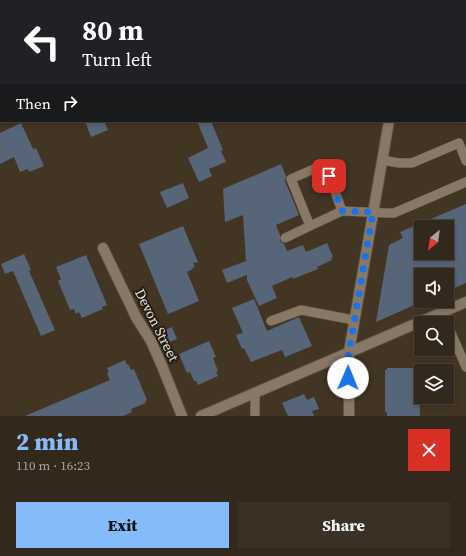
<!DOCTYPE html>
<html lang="en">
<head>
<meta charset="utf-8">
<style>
	body { margin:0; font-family:"Source Serif 4",serif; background:#3a3024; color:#f1f3f6; height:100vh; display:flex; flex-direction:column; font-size:15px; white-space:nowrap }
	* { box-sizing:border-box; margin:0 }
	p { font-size:13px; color:#a8a6a3 }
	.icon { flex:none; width:22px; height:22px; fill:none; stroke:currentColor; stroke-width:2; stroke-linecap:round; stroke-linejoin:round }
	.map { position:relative; height:416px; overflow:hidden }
	.panel { display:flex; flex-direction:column; background:#32281b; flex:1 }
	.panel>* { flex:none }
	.top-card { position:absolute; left:0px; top:0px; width:466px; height:122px; box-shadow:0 2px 6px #0003,0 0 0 1px #4d443a; background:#202124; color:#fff; overflow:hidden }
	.needle { width:26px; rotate:209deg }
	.fabs { position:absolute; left:414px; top:220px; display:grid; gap:8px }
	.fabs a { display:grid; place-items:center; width:40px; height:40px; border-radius:0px; background:#32281b; box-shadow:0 2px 6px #0003,0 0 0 1px #4d443a; font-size:20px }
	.pin { position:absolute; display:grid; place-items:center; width:34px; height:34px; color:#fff; margin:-17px; border-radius:8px; box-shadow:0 2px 6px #0006 }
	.me { position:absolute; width:44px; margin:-22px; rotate:1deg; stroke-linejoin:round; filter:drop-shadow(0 0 3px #0008) }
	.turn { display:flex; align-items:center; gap:14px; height:84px; padding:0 16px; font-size:18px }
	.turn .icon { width:52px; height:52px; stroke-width:2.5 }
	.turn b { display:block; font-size:28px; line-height:34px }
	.then { display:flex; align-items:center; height:38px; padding:0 16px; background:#0003; gap:8px; font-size:15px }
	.round { display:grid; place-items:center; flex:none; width:42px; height:42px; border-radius:0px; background:#3a3024 }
	.head { display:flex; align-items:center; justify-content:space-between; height:68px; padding:0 16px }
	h1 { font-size:24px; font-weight:800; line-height:30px; color:#85bbfb }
	.primary-button { display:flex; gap:8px; margin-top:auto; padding:8px 16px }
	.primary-button a { flex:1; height:46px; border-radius:0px; background:#85bbfb; color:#111; font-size:16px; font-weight:800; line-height:46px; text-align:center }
	.primary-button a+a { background:#3a3024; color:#f1f3f6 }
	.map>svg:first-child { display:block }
</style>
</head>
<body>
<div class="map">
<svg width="466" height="416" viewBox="0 0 466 416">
	<rect width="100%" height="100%" fill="#423524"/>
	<!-- building -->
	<g fill="#566577" fill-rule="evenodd">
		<path d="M 85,121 L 104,121 L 108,130 L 91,137 Z"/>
		<path d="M 197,121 L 211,121 L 223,150 L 221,151 L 226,162 L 209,169 L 212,176 L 199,182 L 188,158 L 208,148 Z"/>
		<path d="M 21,123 L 33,149 L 36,148 L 44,166 L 29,172 L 28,169 L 20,172 L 14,157 L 0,164 L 0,133 Z"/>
		<path d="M 281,164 L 286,176 L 285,181 L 299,215 L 276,225 L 280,235 L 280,241 L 284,244 L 287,251 L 303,245 L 306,252 L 327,243 L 333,257 L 331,258 L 332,260 L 317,267 L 318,269 L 293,279 L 292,277 L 272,286 L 277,298 L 259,306 L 247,280 L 247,275 L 227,283 L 222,270 L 246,261 L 243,215 L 225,222 L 223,189 Z"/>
		<path d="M 183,183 L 189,198 L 167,208 L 160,192 Z"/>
		<path d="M 466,204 L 466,283 L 447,291 L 447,275 L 421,275 L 421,302 L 376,322 L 389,245 L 403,238 L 400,232 ZM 421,227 L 447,227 L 447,253 L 421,253 Z"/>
		<path d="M 183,226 L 198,262 L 193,263 L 195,267 L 192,268 L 193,269 L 187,272 L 199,301 L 168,314 L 139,244 Z"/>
		<path d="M 24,254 L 31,270 L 29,271 L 55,330 L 41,336 L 13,271 L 5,274 L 1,264 Z"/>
		<path d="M 86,255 L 107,305 L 102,307 L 103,309 L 82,318 L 79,312 L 76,314 L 74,309 L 70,310 L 58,281 L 61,279 L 56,267 Z"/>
		<path d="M 254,299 L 267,331 L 299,317 L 312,346 L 285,357 L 282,350 L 251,362 L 244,348 L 242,349 L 236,335 L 243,333 L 232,308 Z"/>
		<path d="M 172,327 L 177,339 L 165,344 L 160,332 Z"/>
		<path d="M 209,341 L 216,357 L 213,358 L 218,371 L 216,372 L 218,376 L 198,385 L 196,381 L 194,381 L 190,372 L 187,373 L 179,354 Z"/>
		<path d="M 125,360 L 127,365 L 128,364 L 131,370 L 134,369 L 147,400 L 145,401 L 146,403 L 131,409 L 132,412 L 123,416 L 25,416 L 110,380 L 107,373 L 109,372 L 107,368 Z"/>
		<path d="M 387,368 L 419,368 L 420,416 L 387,416 L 387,412 L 385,412 L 385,370 L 387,370 Z"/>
		<path d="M 304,394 L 307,400 L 314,397 L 319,409 L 312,411 L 314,416 L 288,416 L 282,403 Z"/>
	</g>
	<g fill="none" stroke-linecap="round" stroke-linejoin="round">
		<defs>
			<g id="service">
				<path d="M 1,0 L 1,1"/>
				<path d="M 184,0 L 185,1"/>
				<path d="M 382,160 L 399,163 L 412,163 L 459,143 L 466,161"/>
				<path d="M 325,164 L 342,211 L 310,226 L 291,179 Z"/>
				<path d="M 342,211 L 387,213 L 394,213 L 466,182"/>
				<path d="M 285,238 L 310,226"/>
				<path d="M 442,312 L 466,367"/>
				<path d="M 271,321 L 301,310 L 354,320"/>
				<path d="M 255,393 L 255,416"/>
			</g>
			<g id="minor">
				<path d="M 232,1 L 234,0"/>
				<path d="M 410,1 L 410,0"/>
				<path d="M 0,101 L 1,100"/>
				<path d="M 103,248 L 136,317 L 151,341 L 162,366 L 182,416"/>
				<path d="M 201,416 L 466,302"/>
				<path d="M 349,416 L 349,352 L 389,121"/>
			</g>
		</defs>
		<!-- service casing -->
		<use href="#service" stroke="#5d5244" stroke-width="10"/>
		<!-- minor casing -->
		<use href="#minor" stroke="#5d5244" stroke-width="12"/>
		<!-- service -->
		<use href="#service" stroke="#887966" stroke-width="9"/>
		<!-- minor -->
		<use href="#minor" stroke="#887966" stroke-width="10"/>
	</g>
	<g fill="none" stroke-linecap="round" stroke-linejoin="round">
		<!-- route -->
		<path stroke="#1a73e8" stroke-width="7" stroke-dasharray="0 12.6" d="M 329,176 L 342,211 L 373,212 L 349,352 L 348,378"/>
	</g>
	<g text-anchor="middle" stroke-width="4" stroke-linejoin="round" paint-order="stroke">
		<!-- street labels -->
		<g font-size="14" fill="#e5ddd3" stroke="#241e16">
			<text transform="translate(157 325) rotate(63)" y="5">Devon Street</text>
		</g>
	</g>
</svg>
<div class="fabs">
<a><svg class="needle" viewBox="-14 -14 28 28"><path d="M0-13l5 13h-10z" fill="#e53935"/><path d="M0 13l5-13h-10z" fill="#a8a6a3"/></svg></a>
<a><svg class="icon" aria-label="sound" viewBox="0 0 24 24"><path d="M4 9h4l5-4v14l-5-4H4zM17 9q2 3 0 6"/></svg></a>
<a><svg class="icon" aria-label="search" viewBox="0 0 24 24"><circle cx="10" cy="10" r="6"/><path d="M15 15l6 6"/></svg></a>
<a><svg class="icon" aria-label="layers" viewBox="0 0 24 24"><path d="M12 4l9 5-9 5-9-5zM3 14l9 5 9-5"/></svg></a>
</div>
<div class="pin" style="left:329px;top:176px;background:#d93025"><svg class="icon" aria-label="arrive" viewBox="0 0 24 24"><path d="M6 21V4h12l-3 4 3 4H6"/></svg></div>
<svg class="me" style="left:348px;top:378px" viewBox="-20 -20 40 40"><circle r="19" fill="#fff"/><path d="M0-13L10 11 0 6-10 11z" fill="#1a73e8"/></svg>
<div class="top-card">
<div class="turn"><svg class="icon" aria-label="left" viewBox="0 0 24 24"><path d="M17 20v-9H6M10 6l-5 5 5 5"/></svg><div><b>80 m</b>Turn left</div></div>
<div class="then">Then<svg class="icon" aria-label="right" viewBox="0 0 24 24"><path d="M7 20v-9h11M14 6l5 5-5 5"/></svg></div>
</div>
</div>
<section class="panel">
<div class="head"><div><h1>2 min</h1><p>110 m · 16:23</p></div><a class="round" style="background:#d93025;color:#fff"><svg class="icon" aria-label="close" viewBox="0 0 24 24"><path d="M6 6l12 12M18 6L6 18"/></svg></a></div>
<div class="primary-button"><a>Exit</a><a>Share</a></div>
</section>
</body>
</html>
